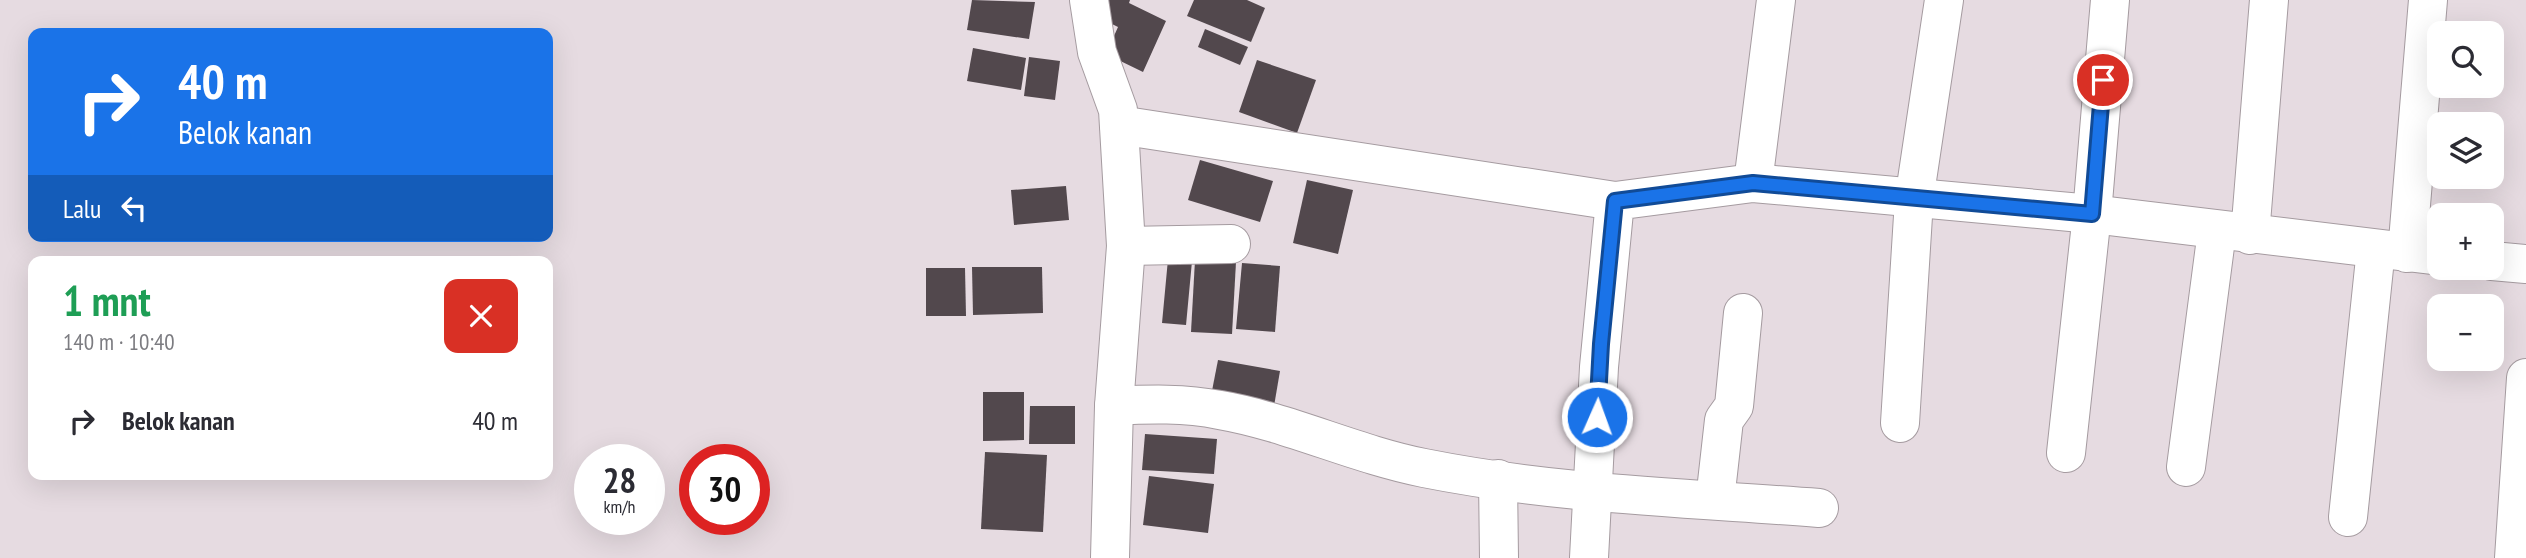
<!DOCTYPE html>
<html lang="id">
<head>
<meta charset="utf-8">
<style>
	body { margin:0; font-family:"PT Sans Narrow",sans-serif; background:#f2f2f3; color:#2b2b33; height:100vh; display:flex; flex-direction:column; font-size:26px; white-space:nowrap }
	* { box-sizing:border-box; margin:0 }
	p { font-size:23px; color:#7c7c81 }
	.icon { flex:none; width:38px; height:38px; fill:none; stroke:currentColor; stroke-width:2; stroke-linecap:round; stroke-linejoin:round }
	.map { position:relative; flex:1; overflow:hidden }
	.panel { position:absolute; left:28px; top:256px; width:525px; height:224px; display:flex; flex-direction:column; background:#fff; border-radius:14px; box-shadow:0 7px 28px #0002 }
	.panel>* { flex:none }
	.banner { position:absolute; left:28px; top:28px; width:525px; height:214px; border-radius:14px; box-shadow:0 7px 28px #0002; background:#1a73e8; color:#fff; overflow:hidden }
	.tools { position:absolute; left:2427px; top:21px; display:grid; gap:14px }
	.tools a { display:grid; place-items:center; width:77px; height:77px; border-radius:14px; background:#fff; box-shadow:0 7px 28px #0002; font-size:35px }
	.speed { position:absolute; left:574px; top:444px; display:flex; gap:14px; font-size:35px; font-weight:700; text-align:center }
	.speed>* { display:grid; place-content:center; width:91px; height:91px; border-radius:50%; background:#fff; box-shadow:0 7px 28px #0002; line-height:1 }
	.speed small { font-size:18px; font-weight:400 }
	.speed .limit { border:10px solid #d22; background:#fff; color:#111 }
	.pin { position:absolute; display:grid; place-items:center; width:60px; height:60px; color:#fff; margin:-30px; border:4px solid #fff; border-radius:50%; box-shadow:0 2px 7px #0007 }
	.me { position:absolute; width:77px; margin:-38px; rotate:2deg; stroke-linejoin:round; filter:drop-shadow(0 0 5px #0008) }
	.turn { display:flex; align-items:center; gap:24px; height:147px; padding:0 35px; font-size:32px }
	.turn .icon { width:91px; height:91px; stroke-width:2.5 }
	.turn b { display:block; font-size:49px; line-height:60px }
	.then { display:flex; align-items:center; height:66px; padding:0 35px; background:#0003; gap:14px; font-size:26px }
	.round { display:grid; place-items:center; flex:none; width:74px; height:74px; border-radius:14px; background:#f2f2f3 }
	.headline { display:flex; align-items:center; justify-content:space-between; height:119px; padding:0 35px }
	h1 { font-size:42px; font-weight:600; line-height:52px; color:#1e9e55 }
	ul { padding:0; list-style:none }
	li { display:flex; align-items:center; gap:21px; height:91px; padding:0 35px }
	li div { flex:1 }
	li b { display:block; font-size:26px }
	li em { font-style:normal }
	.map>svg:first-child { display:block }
</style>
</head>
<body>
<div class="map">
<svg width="2526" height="558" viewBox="0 0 2526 558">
	<rect width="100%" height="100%" fill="#e6dbe1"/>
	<!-- building -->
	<g fill="#52484d">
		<path d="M 972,0 L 1035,2 L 1029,39 L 967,30 Z"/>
		<path d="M 1101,0 L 1130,0 L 1129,3 L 1166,21 L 1143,72 L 1106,54 L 1118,27 L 1094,15 Z"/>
		<path d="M 1194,0 L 1247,0 L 1265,8 L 1251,42 L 1187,16 Z"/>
		<path d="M 1205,29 L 1248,47 L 1240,65 L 1198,47 Z"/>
		<path d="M 973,48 L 1026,58 L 1021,90 L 967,81 Z"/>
		<path d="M 1029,57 L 1060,61 L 1055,100 L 1024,96 Z"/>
		<path d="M 1257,60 L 1316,80 L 1297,133 L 1239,112 Z"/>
		<path d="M 1200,160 L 1273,181 L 1260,222 L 1188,200 Z"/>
		<path d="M 1307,180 L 1353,190 L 1338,254 L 1293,243 Z"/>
		<path d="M 1066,186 L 1069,220 L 1014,225 L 1011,190 Z"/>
		<path d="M 1168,259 L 1192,261 L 1186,325 L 1162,323 Z"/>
		<path d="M 1195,260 L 1236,262 L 1232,334 L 1191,332 Z"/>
		<path d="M 1242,263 L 1280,266 L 1275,332 L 1236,329 Z"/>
		<path d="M 972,267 L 1042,267 L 1043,313 L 973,315 Z"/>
		<path d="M 926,268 L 965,268 L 966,316 L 926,316 Z"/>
		<path d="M 1218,360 L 1280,371 L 1273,412 L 1210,401 Z"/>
		<path d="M 983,392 L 1024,392 L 1024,440 L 983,441 Z"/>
		<path d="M 1030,406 L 1075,406 L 1075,444 L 1029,444 Z"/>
		<path d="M 1145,434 L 1217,439 L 1214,474 L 1142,470 Z"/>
		<path d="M 985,452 L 1047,455 L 1043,532 L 981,529 Z"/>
		<path d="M 1149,476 L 1214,484 L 1208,533 L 1143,525 Z"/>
	</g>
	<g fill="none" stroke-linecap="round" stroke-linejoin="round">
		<defs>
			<g id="minor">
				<path d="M 1089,0 L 1097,52 L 1118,110 L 1126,246 L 1114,406 L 1110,558"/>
				<path d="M 1119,125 L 1615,201"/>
				<path d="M 1753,183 L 1776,0"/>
				<path d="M 2250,235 L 2269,0"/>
				<path d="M 1126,246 L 1231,244"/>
				<path d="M 2407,253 L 2428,0"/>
				<path d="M 2492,261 L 2526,264"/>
				<path d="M 1114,406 C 1150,404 1184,403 1220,410 C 1289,422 1354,454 1424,468 C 1554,494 1687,498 1819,508"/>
				<path d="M 1900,423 L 1914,200 L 1944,0"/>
				<path d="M 2066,453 L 2092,214 L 2110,0"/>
				<path d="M 2186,467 L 2217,231"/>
				<path d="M 1498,479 L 1499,558"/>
				<path d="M 1715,500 L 1724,420 L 1734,406 L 1743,313"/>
				<path d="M 2348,517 L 2376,249"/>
				<path d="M 1589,558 L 1599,367 L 1615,201 L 1753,183 L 2092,214 L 2440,256"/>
				<path d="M 2514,558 L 2526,378"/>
			</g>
		</defs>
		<!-- minor casing -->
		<use href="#minor" stroke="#a59ba0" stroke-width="40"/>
		<!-- minor -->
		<use href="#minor" stroke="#fff" stroke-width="38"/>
	</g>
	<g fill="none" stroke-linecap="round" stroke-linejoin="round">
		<defs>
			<path id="route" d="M 1597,417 L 1601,344 L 1615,201 L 1753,183 L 2092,214 L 2103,80"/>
		</defs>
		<!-- route casing -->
		<use href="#route" stroke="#114b97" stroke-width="18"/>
		<!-- route -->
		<use href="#route" stroke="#1a73e8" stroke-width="12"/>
	</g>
</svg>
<div class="tools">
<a><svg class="icon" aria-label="search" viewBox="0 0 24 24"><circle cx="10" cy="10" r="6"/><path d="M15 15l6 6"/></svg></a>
<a><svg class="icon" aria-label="layers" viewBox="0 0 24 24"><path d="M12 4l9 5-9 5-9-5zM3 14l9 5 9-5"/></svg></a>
<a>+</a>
<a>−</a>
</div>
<div class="speed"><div>28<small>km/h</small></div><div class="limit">30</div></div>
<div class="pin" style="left:2103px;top:80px;background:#d93025"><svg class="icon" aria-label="arrive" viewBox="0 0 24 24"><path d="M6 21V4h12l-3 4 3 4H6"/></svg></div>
<svg class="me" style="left:1597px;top:417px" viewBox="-20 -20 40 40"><circle r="17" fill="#1a73e8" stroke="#fff" stroke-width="3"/><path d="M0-11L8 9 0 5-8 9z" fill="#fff"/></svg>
<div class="banner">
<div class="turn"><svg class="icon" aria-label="right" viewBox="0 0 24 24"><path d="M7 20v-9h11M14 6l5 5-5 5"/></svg><div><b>40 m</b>Belok kanan</div></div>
<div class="then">Lalu<svg class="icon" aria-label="left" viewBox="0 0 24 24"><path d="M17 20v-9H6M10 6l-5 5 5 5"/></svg></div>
</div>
<section class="panel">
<div class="headline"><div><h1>1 mnt</h1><p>140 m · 10:40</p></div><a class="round" style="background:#d93025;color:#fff"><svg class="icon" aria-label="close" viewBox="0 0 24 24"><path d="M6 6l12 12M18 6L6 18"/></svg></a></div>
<ul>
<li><svg class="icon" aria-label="right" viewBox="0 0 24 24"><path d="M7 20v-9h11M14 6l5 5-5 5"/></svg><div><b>Belok kanan</b></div><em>40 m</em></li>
</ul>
</section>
</div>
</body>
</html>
